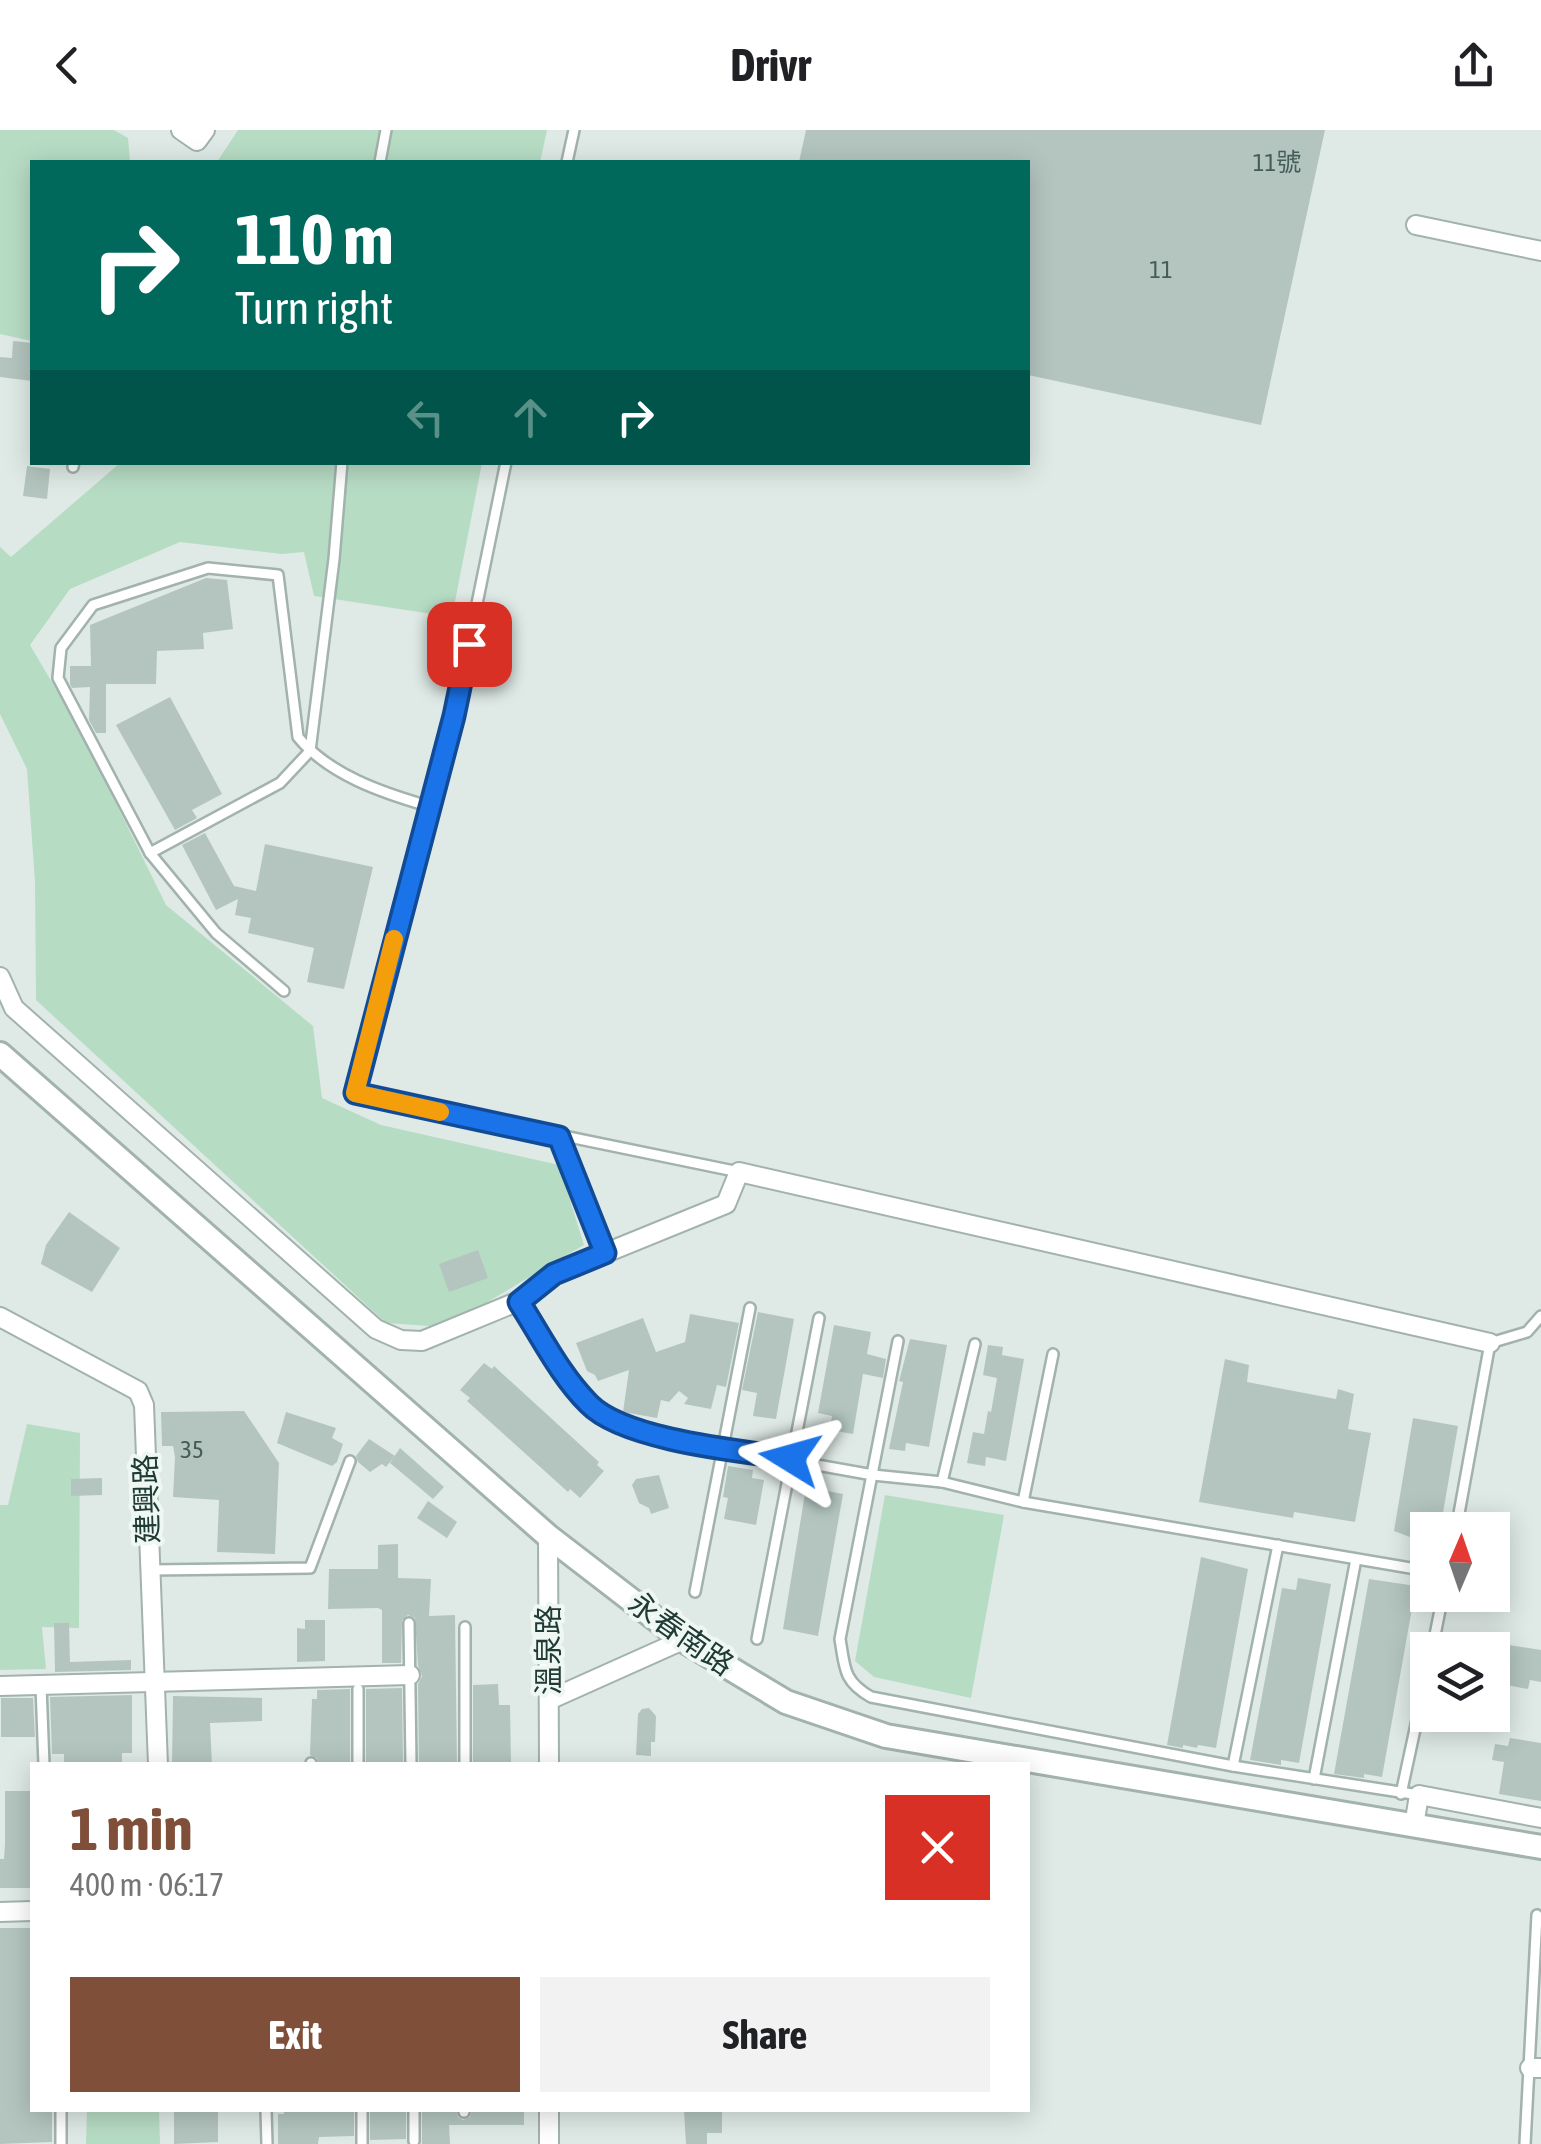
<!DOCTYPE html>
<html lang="en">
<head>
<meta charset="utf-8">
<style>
	body { margin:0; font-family:"Asap Condensed","Noto Sans TC",sans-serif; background:#f2f2f2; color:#202124; height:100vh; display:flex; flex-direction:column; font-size:38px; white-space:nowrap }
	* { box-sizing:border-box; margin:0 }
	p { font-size:32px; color:#757577 }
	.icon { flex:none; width:55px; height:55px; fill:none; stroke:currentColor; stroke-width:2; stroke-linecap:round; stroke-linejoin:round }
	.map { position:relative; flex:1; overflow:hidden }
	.side { position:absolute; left:30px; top:1632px; width:1000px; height:350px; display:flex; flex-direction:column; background:#fff; border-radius:0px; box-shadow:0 5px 25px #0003 }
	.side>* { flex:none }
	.top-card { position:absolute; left:30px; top:30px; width:1000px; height:305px; border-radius:0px; box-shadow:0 5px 25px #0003; background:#00695c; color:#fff; overflow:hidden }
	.needle { width:65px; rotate:2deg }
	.fabs { position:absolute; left:1410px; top:1382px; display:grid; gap:20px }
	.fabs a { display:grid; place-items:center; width:100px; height:100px; border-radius:0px; background:#fff; box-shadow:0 5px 25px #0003; font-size:50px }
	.pin { position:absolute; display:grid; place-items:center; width:85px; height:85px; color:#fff; margin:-42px; border-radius:20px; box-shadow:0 5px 15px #0006 }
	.me { position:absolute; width:110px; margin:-55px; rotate:278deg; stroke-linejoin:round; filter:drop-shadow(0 0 8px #0008) }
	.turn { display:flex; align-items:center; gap:35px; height:210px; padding:0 40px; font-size:45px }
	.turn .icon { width:130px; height:130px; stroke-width:2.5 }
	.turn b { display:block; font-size:70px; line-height:85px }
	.lanes { display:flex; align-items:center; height:95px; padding:0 40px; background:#0003; justify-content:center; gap:50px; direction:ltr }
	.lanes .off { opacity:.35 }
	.round { display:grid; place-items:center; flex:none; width:105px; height:105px; border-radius:0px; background:#f2f2f2 }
	.summary { display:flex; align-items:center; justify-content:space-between; height:170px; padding:0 40px }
	h1 { font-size:60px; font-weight:700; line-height:75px; color:#7f4f3a }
	.primary-button { display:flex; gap:20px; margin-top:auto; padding:20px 40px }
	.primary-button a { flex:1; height:115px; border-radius:0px; background:#7f4f3a; color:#fff; font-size:40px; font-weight:700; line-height:115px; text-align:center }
	.primary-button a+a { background:#f2f2f2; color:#202124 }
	header { display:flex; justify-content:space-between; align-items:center; height:130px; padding:0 40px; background:#fff; font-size:45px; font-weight:700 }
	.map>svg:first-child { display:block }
</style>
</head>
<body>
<header><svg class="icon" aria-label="back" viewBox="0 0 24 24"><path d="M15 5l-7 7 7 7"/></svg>Drivr<svg class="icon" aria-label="share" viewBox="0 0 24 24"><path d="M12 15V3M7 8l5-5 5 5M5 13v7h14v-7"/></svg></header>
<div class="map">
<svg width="1541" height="2014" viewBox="0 0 1541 2014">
	<rect width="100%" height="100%" fill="#dfeae6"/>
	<!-- green -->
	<g fill="#b7dcc4">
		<path d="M 0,0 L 114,0 L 128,8 L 130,32 L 32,32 L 32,211 L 0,204 Z"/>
		<path d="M 238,0 L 547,0 L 540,32 L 217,32 Z"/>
		<path d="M 120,333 L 482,333 L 452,487 L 314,466 L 304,422 L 282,424 L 180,412 L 70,459 L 30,515 L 80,600 L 166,775 L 313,896 L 322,968 L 381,995 L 559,1035 L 584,1115 L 445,1197 L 386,1193 L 36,870 L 35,752 L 27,639 L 0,584 L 0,417 L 11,427 Z"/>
		<path d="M 27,1294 L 80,1303 L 79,1498 L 42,1497 L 46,1539 L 0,1540 L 0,1375 L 8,1375 Z"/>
		<path d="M 885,1365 L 1004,1385 L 971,1568 L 874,1547 L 855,1531 Z"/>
		<path d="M 87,1980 L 159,1980 L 160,2014 L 86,2014 Z"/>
	</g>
	<!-- building -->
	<g fill="#b4c5bf">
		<path d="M 806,0 L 1325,0 L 1261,295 L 1028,245 L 1028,32 L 799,32 Z"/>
		<path d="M 13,211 L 32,213 L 32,251 L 0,247 L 0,227 L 12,228 Z"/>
		<path d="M 27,336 L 50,339 L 47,369 L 23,366 Z"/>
		<path d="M 206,448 L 227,450 L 233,499 L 203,503 L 204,519 L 157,521 L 156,554 L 106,554 L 106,603 L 96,603 L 89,590 L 90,557 L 72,558 L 70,554 L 70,536 L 91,536 L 90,495 Z"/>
		<path d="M 170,567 L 222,664 L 192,680 L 197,688 L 175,700 L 116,595 Z"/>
		<path d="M 205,703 L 234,756 L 256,761 L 265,714 L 373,737 L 344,859 L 307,852 L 314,818 L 248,803 L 251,788 L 235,785 L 238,769 L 216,780 L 182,715 Z"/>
		<path d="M 69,1082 L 120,1118 L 92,1162 L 41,1134 L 46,1115 Z"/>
		<path d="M 478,1120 L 488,1148 L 449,1162 L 439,1134 Z"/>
		<path d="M 758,1182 L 794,1189 L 776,1289 L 753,1286 L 757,1263 L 742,1260 Z"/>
		<path d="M 690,1184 L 739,1193 L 726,1257 L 717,1255 L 711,1279 L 684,1274 L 688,1268 L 679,1261 L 669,1272 L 661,1270 L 657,1288 L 623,1282 L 629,1240 L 598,1251 L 595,1245 L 587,1241 L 576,1213 L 643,1188 L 656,1222 L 685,1212 Z"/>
		<path d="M 834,1195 L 871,1202 L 867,1224 L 886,1229 L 883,1248 L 863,1244 L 853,1304 L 830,1300 L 832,1286 L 818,1283 Z"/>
		<path d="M 910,1209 L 947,1215 L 929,1317 L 906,1313 L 905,1321 L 889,1319 L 903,1252 L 899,1251 Z"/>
		<path d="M 988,1215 L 1003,1217 L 1002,1225 L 1024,1229 L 1006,1331 L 986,1327 L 985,1336 L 967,1333 L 973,1302 L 984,1304 L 988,1281 L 991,1282 L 997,1248 L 983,1245 Z"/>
		<path d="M 1225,1229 L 1249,1235 L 1247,1252 L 1336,1269 L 1338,1259 L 1354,1264 L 1348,1299 L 1371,1303 L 1355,1392 L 1294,1382 L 1293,1388 L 1199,1372 Z"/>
		<path d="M 484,1233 L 492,1239 L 494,1236 L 599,1332 L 597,1335 L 604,1341 L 580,1368 L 570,1359 L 568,1362 L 467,1271 L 470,1268 L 460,1260 Z"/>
		<path d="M 244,1281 L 279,1333 L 275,1424 L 217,1422 L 219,1370 L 173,1367 L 175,1327 L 173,1316 L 162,1316 L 161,1282 Z"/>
		<path d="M 286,1282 L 336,1298 L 332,1308 L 343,1314 L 337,1332 L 332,1336 L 277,1313 Z"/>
		<path d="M 1413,1288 L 1458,1296 L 1440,1400 L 1428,1400 L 1418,1410 L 1394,1401 Z"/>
		<path d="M 369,1309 L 395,1326 L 386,1337 L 382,1334 L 370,1342 L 358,1332 L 356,1326 Z"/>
		<path d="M 400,1318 L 444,1357 L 433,1369 L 390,1333 Z"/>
		<path d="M 728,1336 L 753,1340 L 752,1348 L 764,1350 L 756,1395 L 724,1389 L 728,1368 L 723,1367 Z"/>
		<path d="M 659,1345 L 669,1378 L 651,1384 L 649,1378 L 639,1373 L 632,1355 L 636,1349 Z"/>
		<path d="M 102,1348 L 102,1365 L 71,1366 L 71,1349 Z"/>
		<path d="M 806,1357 L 843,1364 L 818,1506 L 783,1499 Z"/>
		<path d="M 428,1371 L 457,1392 L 447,1408 L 417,1388 Z"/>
		<path d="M 398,1414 L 398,1448 L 431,1449 L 429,1486 L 455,1485 L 457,1635 L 419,1635 L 418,1554 L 422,1546 L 418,1536 L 415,1488 L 408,1485 L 402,1490 L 401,1533 L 382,1533 L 382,1480 L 378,1478 L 328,1479 L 329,1439 L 378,1439 L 378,1415 Z"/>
		<path d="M 1201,1427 L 1248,1439 L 1216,1618 L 1198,1615 L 1197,1618 L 1183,1615 L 1183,1618 L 1167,1615 Z"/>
		<path d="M 1298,1448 L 1331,1454 L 1299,1633 L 1281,1630 L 1281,1635 L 1250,1630 L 1282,1458 L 1296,1460 Z"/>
		<path d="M 1369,1449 L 1416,1456 L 1382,1647 L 1364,1644 L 1364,1648 L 1334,1644 Z"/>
		<path d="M 305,1490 L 325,1490 L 325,1531 L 297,1532 L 297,1498 L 305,1499 Z"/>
		<path d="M 54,1493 L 69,1493 L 70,1532 L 131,1530 L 131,1540 L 55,1542 Z"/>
		<path d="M 1503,1514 L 1541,1520 L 1541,1552 L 1530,1550 L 1528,1559 L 1496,1553 Z"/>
		<path d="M 498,1554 L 499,1575 L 510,1575 L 511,1635 L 473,1635 L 473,1555 Z"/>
		<path d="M 402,1558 L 403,1635 L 366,1635 L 366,1559 Z"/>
		<path d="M 350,1559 L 350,1635 L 319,1635 L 317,1628 L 310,1625 L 312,1569 L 317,1569 L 317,1560 Z"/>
		<path d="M 132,1565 L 132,1623 L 122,1623 L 122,1635 L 64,1635 L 64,1624 L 52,1624 L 50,1567 Z"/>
		<path d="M 173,1566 L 262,1568 L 262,1591 L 210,1593 L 212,1635 L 172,1635 Z"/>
		<path d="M 1,1568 L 33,1568 L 35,1607 L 1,1607 Z"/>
		<path d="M 649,1578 L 656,1586 L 655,1612 L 651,1612 L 651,1626 L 636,1625 L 638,1584 L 642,1579 Z"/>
		<path d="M 1510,1608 L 1541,1613 L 1541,1671 L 1499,1664 L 1504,1632 L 1492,1630 L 1495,1614 L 1508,1616 Z"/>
		<path d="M 5,1661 L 32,1661 L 32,1758 L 0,1758 L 0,1729 L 4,1729 L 5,1714 Z"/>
		<path d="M 0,1798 L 32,1798 L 32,1980 L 52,1980 L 52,2012 L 0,2014 Z"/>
		<path d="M 174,1980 L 218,1980 L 218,2012 L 174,2014 Z"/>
		<path d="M 284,1980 L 354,1980 L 354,2006 L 319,2007 L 318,2014 L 278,2014 L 278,1984 L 284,1984 Z"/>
		<path d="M 370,1980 L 406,1980 L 406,2009 L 370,2010 Z"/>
		<path d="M 422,1980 L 456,1980 L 458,1987 L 463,1990 L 470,1987 L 472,1980 L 524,1980 L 524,1995 L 449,1995 L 450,2014 L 422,2014 Z"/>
		<path d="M 684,1980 L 722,1980 L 722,2003 L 707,2003 L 707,2014 L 686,2014 Z"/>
	</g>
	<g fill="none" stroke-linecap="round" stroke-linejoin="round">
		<defs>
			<g id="service">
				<path d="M 380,32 L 386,0"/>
				<path d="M 567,32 L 574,0"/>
				<path d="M 506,332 L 454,586 L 355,963 L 739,1042"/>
				<path d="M 73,337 L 74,332"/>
				<path d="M 150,723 L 280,653 L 310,621 L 334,429 L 342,332"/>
				<path d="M 284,861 L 216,803 L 150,723 L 58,548 L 61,518 L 93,475 L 208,438 L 278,445 L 298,607 C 329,645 383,663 428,676"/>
				<path d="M 559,1007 L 605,1123"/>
				<path d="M 520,1172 L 567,1248 L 592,1278 L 618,1293 L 644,1301 L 722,1318 L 873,1345 L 942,1352 L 1023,1372 L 1428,1441"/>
				<path d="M 898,1211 L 840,1509 C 845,1538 843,1551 871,1567 L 1233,1636 L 1419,1665"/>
				<path d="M 942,1352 L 975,1214"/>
				<path d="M 1023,1372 L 1053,1224"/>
				<path d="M 1456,1400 L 1490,1213 L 1527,1202 L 1541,1186"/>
				<path d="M 150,1440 L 310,1438 L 350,1331"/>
				<path d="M 695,1462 L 750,1178"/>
				<path d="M 409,1493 L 411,1635"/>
				<path d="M 757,1509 L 819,1188"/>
				<path d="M 1432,1520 L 1443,1465"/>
				<path d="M 41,1556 L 44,1635"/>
				<path d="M 311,1635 L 311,1633"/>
				<path d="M 358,1635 L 358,1559"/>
				<path d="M 465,1635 L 465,1497"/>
				<path d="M 1233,1636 L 1278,1415"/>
				<path d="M 1314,1649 L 1356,1429"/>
				<path d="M 1401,1664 L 1428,1539"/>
				<path d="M 266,1980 L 267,2014"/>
				<path d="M 362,1980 L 362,2013"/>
				<path d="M 414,1980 L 414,2011"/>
				<path d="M 464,1982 L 464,1980"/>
				<path d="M 61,2014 L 61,1980"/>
				<path d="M 1525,2014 L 1537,1785"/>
			</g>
			<g id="minor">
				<path d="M 181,0 L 197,11 L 205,0"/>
				<path d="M 1416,95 L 1541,121"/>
				<path d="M 0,847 L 14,878 L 376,1199 L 401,1210 L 422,1211 L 519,1171 L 554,1144 L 726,1074 L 739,1042 L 1490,1213"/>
				<path d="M 0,1187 L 138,1261 L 144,1275 L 158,1635"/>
				<path d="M 548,1406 L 549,1635"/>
				<path d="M 0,1556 L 410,1545"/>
				<path d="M 549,1570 L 683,1510"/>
				<path d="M 1414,1696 L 1419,1665 L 1541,1688"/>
				<path d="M 0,1782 L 32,1781"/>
				<path d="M 1530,1938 L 1541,1938"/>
				<path d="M 549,2014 L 549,1980"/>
			</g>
			<path id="tertiary" d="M 0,924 L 548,1406 L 683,1510 L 786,1572 L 886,1606 L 1541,1717"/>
		</defs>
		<!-- service casing -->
		<use href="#service" stroke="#a2b2ad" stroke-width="14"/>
		<!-- minor casing -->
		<use href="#minor" stroke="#a2b2ad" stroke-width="22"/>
		<!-- tertiary casing -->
		<use href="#tertiary" stroke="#a2b2ad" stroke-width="28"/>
		<!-- service -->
		<use href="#service" stroke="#fff" stroke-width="9"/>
		<!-- minor -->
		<use href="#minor" stroke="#fff" stroke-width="18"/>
		<!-- tertiary -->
		<use href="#tertiary" stroke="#fff" stroke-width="22"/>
	</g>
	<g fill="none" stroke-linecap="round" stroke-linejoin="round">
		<defs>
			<path id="route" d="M 469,514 L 454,586 L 355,963 L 559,1007 L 605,1123 L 554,1144 L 519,1172 C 541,1206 560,1245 589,1274 C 624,1310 740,1321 790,1328"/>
		</defs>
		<!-- route casing -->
		<use href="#route" stroke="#114b97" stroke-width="25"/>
		<!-- route -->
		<use href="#route" stroke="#1a73e8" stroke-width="18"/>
		<!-- slow -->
		<path stroke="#f59e0b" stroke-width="18" d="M 394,809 L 355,963 L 440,982"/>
	</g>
	<g text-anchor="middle" stroke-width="8" stroke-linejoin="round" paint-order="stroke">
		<!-- number labels -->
		<g font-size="25" fill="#455d58">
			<text x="1277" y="41">11號</text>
			<text x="1161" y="148">11</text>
			<text x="192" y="1328">35</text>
		</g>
		<!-- street labels -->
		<g font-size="30" fill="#203a35" stroke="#eff7f3">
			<text transform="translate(147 1369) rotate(-92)" y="10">建興路</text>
			<text transform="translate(681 1504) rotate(35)" y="10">永春南路</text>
			<text transform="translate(549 1520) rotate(-90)" y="10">溫泉路</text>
		</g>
	</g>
</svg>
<div class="fabs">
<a><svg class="needle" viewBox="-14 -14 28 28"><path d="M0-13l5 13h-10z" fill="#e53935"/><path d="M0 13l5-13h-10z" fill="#757577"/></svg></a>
<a><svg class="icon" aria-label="layers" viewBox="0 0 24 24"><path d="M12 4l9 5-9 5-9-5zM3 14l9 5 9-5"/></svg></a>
</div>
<div class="pin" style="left:469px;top:514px;background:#d93025"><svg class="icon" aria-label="arrive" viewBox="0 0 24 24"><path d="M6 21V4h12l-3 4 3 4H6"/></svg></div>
<svg class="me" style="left:790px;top:1328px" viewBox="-20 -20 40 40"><path d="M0-17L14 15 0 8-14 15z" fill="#1a73e8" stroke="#fff" stroke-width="4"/></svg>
<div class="top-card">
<div class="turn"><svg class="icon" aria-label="right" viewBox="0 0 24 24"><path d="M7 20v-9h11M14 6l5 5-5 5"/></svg><div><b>110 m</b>Turn right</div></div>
<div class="lanes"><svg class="icon off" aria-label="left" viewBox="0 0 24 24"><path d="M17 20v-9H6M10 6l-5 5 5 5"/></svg><svg class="icon off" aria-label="ahead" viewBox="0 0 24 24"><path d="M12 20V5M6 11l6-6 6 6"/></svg><svg class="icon" aria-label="right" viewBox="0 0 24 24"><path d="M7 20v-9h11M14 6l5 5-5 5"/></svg></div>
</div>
<section class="side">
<div class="summary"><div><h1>1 min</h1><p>400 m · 06:17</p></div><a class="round" style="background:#d93025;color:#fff"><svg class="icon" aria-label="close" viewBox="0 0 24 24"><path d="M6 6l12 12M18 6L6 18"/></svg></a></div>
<div class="primary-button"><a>Exit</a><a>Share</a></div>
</section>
</div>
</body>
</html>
